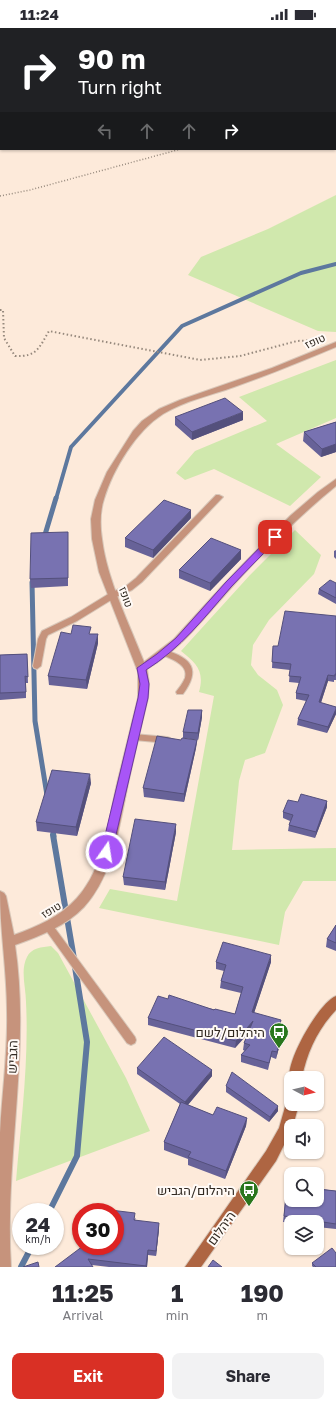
<!DOCTYPE html>
<html lang="en">
<head>
<meta charset="utf-8">
<style>
	body { margin:0; font-family:"Golos Text",Heebo,sans-serif; background:#f2f2f3; color:#2b2b33; height:100vh; display:flex; flex-direction:column; font-size:15px; white-space:nowrap }
	* { box-sizing:border-box; margin:0 }
	p { font-size:13px; color:#7c7c81 }
	.icon { flex:none; width:22px; height:22px; fill:none; stroke:currentColor; stroke-width:2; stroke-linecap:round; stroke-linejoin:round }
	.map { position:relative; height:1239px; overflow:hidden }
	.sheet { display:flex; flex-direction:column; background:#fff; flex:1 }
	.sheet>* { flex:none }
	.top-card { position:absolute; left:0px; top:0px; width:336px; height:122px; box-shadow:0 1px 3px #0004; background:#202124; color:#fff; overflow:hidden }
	.needle { width:26px; rotate:97deg }
	.fabs { position:absolute; left:284px; top:1043px; display:grid; gap:8px }
	.fabs a { display:grid; place-items:center; width:40px; height:40px; border-radius:8px; background:#fff; box-shadow:0 1px 3px #0004; font-size:20px }
	.speed { position:absolute; left:12px; top:1175px; display:flex; gap:8px; font-size:20px; font-weight:700; text-align:center }
	.speed>* { display:grid; place-content:center; width:52px; height:52px; border-radius:50%; background:#fff; box-shadow:0 1px 3px #0004; line-height:1 }
	.speed small { font-size:10px; font-weight:400 }
	.speed .limit { border:6px solid #d22; background:#fff; color:#111 }
	.pin { position:absolute; display:grid; place-items:center; width:34px; height:34px; color:#fff; margin:-17px; border-radius:8px; box-shadow:0 2px 6px #0006 }
	.me { position:absolute; width:44px; margin:-22px; rotate:13deg; stroke-linejoin:round; filter:drop-shadow(0 0 3px #0008) }
	.turn { display:flex; align-items:center; gap:14px; height:84px; padding:0 12px; font-size:18px }
	.turn .icon { width:52px; height:52px; stroke-width:2.5 }
	.turn b { display:block; font-size:28px; line-height:34px }
	.lanes { display:flex; align-items:center; height:38px; padding:0 12px; background:#0003; justify-content:center; gap:20px; direction:ltr }
	.lanes .off { opacity:.35 }
	.eta { display:flex; justify-content:space-evenly; align-items:center; height:68px; text-align:center }
	.eta b { font-size:24px; font-weight:700; line-height:28px }
	.cta { display:flex; gap:8px; margin-top:auto; padding:8px 12px }
	.cta a { flex:1; height:46px; border-radius:8px; background:#d93025; color:#fff; font-size:16px; font-weight:700; line-height:46px; text-align:center }
	.cta a+a { background:#f2f2f3; color:#2b2b33 }
	.status { display:flex; justify-content:space-between; align-items:center; height:28px; padding:0 20px; background:#fff; direction:ltr }
	.status svg { height:11px; fill:currentColor }
	.map>svg:first-child { display:block }
</style>
</head>
<body>
<div class="status"><b>11:24</b><svg viewBox="0 0 49 12"><path d="M0 12V9h3v3zM5 12V6h3v6zM10 12V3h3v9zM15 12V0h3v12zM26 1h20v11H26zM47 4h2v5h-2z"/></svg></div>
<div class="map">
<svg width="336" height="1239" viewBox="0 0 336 1239">
	<rect width="100%" height="100%" fill="#fdeada"/>
	<!-- green -->
	<g fill="#d0e8ad">
		<path d="M 336,167 L 336,304 L 318,303 L 188,247 L 201,229 L 268,201 Z"/>
		<path d="M 336,332 L 336,390 L 276,416 L 321,449 L 290,478 L 214,441 L 185,452 L 176,445 L 195,423 L 267,393 L 239,369 Z"/>
		<path d="M 295,502 L 321,527 L 314,546 L 269,592 L 253,617 L 251,637 L 258,647 L 277,662 L 283,677 L 265,725 L 245,732 L 239,753 L 232,822 L 336,820 L 336,853 L 303,853 L 285,884 L 279,917 L 99,880 L 110,861 L 177,873 L 214,668 L 199,664 C 205,643 196,635 181,623 L 250,547 Z"/>
		<path d="M 51,918 L 58,925 L 126,1050 L 150,1103 L 16,1153 C 21,1094 29,1034 26,974 C 26,960 20,942 27,929 C 31,920 42,919 51,918 Z"/>
	</g>
	<g fill="none" stroke-linecap="round" stroke-linejoin="round">
		<!-- stream-far2 -->
		<path stroke="#5d789e" stroke-width="4" d="M 56,471 L 71,419 L 182,298 L 301,245 L 336,236"/>
		<!-- stream-far1 -->
		<g stroke="#5d789e" stroke-width="5">
			<path d="M 44,510 L 56,470"/>
			<path d="M 32,554 L 35,693 L 47,767"/>
			<path d="M 52,799 L 54,808"/>
		</g>
		<!-- stream -->
		<g stroke="#5d789e" stroke-width="6">
			<path d="M 53,807 L 74,931"/>
			<path d="M 49,1184 L 77,1128 L 87,1014 L 75,939"/>
			<path d="M 21,1239 L 32,1218"/>
		</g>
		<defs>
			<g id="lane">
				<path d="M 216,467 L 219,467 L 223,469 L 142,554 L 132,562 L 116,569 L 77,593 L 48,607 L 46,611 L 41,638 L 37,641 L 34,640 L 33,638 L 38,611 L 42,603 L 71,589 L 110,565 L 126,558 L 136,550 Z"/>
				<path d="M 165,622 C 192,630 201,642 183,666 L 177,666 L 176,664 C 179,660 183,655 185,650 C 189,637 172,631 162,627 L 161,625 L 162,623 Z"/>
				<path d="M 134,706 L 167,709 L 170,710 L 171,712 L 170,714 L 167,715 L 134,712 L 131,711 L 130,709 L 131,707 Z"/>
				<path d="M 48,894 L 51,895 L 135,1009 L 136,1012 L 135,1015 L 131,1017 L 127,1015 L 45,901 L 43,898 L 45,895 Z"/>
			</g>
			<path id="street" d="M 336,314 L 336,319 C 302,333 269,347 234,359 C 212,367 184,373 163,386 C 136,403 113,441 104,471 C 100,483 100,498 102,511 C 107,552 129,595 144,634 L 174,611 L 225,555 L 290,488 L 318,464 L 336,451 L 336,458 C 298,489 263,524 230,561 C 204,590 181,621 147,641 L 149,656 L 148,670 C 141,699 134,728 128,756 C 119,798 114,846 84,879 C 66,898 40,908 15,917 C 31,1024 4,1132 11,1239 L 0,1239 C 0,1195 0,1150 0,1105 C 2,1065 8,1025 7,984 C 7,943 0,904 0,863 L 4,865 L 6,868 L 14,907 C 36,899 60,889 77,870 C 104,840 108,795 117,756 C 124,728 131,699 138,670 L 138,644 L 99,544 L 92,511 L 91,491 L 95,472 L 107,444 L 133,403 L 142,393 L 159,381 L 180,372 L 272,340 Z"/>
			<g id="secondary">
				<path d="M 336,968 L 336,982 C 318,1001 307,1024 302,1050 L 291,1050 L 290,1054 C 283,1037 319,974 336,968 Z"/>
				<path d="M 291,1070 L 291,1076 L 299,1076 L 293,1098 L 291,1098 L 291,1103 L 276,1133 L 201,1239 L 185,1239 L 266,1123 L 279,1100 L 287,1072 Z"/>
			</g>
		</defs>
		<!-- lane casing -->
		<use href="#lane" stroke="#d8c7b9" stroke-width="2"/>
		<!-- street casing -->
		<use href="#street" stroke="#d8c7b9" stroke-width="2"/>
		<!-- secondary casing -->
		<use href="#secondary" stroke="#d8c7b9" stroke-width="2"/>
		<!-- path-far1 -->
		<path stroke="#96897d" stroke-width="1.5" stroke-dasharray="1 2" stroke-linecap="butt" d="M 0,168 L 30,162 L 181,121"/>
		<!-- path -->
		<path stroke="#96897d" stroke-width="2" stroke-dasharray="1.5 2.5" stroke-linecap="butt" d="M 0,282 L 3,282 L 4,310 L 15,328 C 37,329 39,320 49,303 L 200,332 L 240,328 L 297,313 L 316,312"/>
		<!-- lane -->
		<use href="#lane" fill="#c6937c" fill-rule="evenodd"/>
		<!-- street -->
		<use href="#street" fill="#c6937c" fill-rule="evenodd"/>
		<!-- secondary -->
		<use href="#secondary" fill="#ae6542" fill-rule="evenodd"/>
	</g>
	<!-- wall -->
	<g fill="#676298">
		<rect x="0" y="24" width="1" height="29"/>
		<path d="M 175,389 L 243,392 L 192,412 L 175,397 Z"/>
		<path d="M 336,394 L 336,424 L 321,429 L 303,413 L 304,404 Z"/>
		<path d="M 191,490 L 153,530 L 125,519 L 125,510 Z"/>
		<path d="M 68,504 L 68,558 L 31,560 L 30,551 Z"/>
		<path d="M 241,522 L 241,531 L 210,563 L 179,550 L 179,542 Z"/>
		<path d="M 336,522 L 336,531 L 334,529 L 334,523 Z"/>
		<path d="M 336,555 L 336,576 L 318,566 L 319,561 Z"/>
		<path d="M 336,588 L 336,652 L 334,652 L 334,654 L 328,653 L 321,675 L 336,679 L 336,686 L 327,705 L 297,697 L 298,691 L 306,673 L 296,671 L 296,665 L 299,655 L 289,654 L 290,642 L 272,640 L 273,618 L 278,618 Z"/>
		<path d="M 71,606 L 91,606 L 98,615 L 87,661 L 49,657 L 48,648 Z"/>
		<path d="M 27,626 L 28,655 L 26,655 L 26,670 L 0,672 L 0,627 Z"/>
		<path d="M 202,682 L 202,689 L 198,712 L 183,710 L 183,704 Z"/>
		<path d="M 197,712 L 196,720 L 184,774 L 144,769 L 143,760 Z"/>
		<path d="M 91,755 L 77,808 L 37,803 L 36,794 Z"/>
		<path d="M 327,773 L 327,779 L 315,810 L 288,803 L 289,797 L 290,793 L 283,790 L 283,784 L 298,774 Z"/>
		<path d="M 176,804 L 165,862 L 124,857 L 123,849 Z"/>
		<path d="M 336,897 L 336,923 L 326,919 L 327,911 Z"/>
		<path d="M 216,934 L 271,934 L 254,985 L 281,999 L 279,1004 L 282,1005 L 281,1012 L 276,1031 L 271,1029 L 268,1042 L 241,1034 L 241,1027 L 245,1023 L 243,1022 L 244,1015 L 248,1006 L 235,1020 L 148,997 L 148,990 L 168,971 L 235,986 L 241,965 L 220,960 L 221,953 L 224,943 L 216,941 Z"/>
		<path d="M 137,1040 L 212,1048 L 188,1077 L 213,1087 L 247,1090 L 246,1098 L 225,1151 L 188,1137 L 188,1131 L 164,1122 L 164,1114 L 180,1076 L 137,1046 Z"/>
		<path d="M 226,1058 L 278,1083 L 269,1094 L 226,1064 Z"/>
		<path d="M 287,1156 L 336,1163 L 336,1201 L 317,1199 L 317,1194 L 291,1194 L 291,1195 L 283,1194 Z"/>
		<path d="M 136,1190 L 135,1192 L 159,1201 L 156,1228 L 148,1227 L 147,1239 L 109,1239 L 92,1237 L 55,1239 Z"/>
		<path d="M 312,1235 L 336,1239 L 313,1239 L 312,1238 Z"/>
	</g>
	<!-- shaded-wall -->
	<g fill="#54507c">
		<path d="M 243,384 L 243,392 L 192,412 L 192,404 Z"/>
		<path d="M 336,416 L 336,424 L 321,429 L 322,421 Z"/>
		<path d="M 191,482 L 191,490 L 153,530 L 153,522 Z"/>
		<path d="M 241,522 L 241,531 L 210,563 L 210,555 Z"/>
		<path d="M 98,606 L 98,615 L 87,661 L 86,652 Z"/>
		<path d="M 328,647 L 328,653 L 319,680 L 319,674 Z"/>
		<path d="M 336,681 L 336,686 L 327,705 L 328,699 Z"/>
		<path d="M 202,682 L 202,689 L 198,712 L 198,705 Z"/>
		<path d="M 197,712 L 196,720 L 184,774 L 184,766 Z"/>
		<path d="M 90,746 L 91,755 L 77,808 L 76,799 Z"/>
		<path d="M 327,773 L 327,779 L 315,810 L 316,804 Z"/>
		<path d="M 176,796 L 176,804 L 165,862 L 165,854 Z"/>
		<path d="M 271,927 L 271,934 L 252,991 L 252,984 Z"/>
		<path d="M 281,992 L 281,999 L 278,1011 L 278,1004 Z"/>
		<path d="M 253,993 L 252,1000 L 235,1020 L 236,1013 Z"/>
		<path d="M 282,1005 L 281,1012 L 276,1031 L 277,1024 Z"/>
		<path d="M 212,1042 L 212,1048 L 185,1080 L 185,1074 Z"/>
		<path d="M 278,1078 L 278,1083 L 269,1094 L 270,1089 Z"/>
		<path d="M 247,1090 L 246,1098 L 225,1151 L 226,1143 Z"/>
		<path d="M 159,1195 L 159,1201 L 156,1228 L 156,1223 Z"/>
		<path d="M 148,1222 L 148,1227 L 147,1239 L 146,1239 Z"/>
	</g>
	<!-- building -->
	<g fill="#7872b1" stroke="#54507c">
		<rect x="0" y="24" width="1" height="21"/>
		<path d="M 225,370 L 243,384 L 192,404 L 175,389 Z"/>
		<path d="M 336,394 L 336,416 L 322,421 L 304,404 Z"/>
		<path d="M 164,472 L 191,482 L 153,522 L 125,510 Z"/>
		<path d="M 68,504 L 68,550 L 30,551 L 31,505 Z"/>
		<path d="M 211,510 L 241,522 L 210,555 L 179,542 Z"/>
		<path d="M 330,552 L 336,555 L 336,570 L 319,561 Z"/>
		<path d="M 285,583 L 336,588 L 336,646 L 335,646 L 335,648 L 328,647 L 319,674 L 336,679 L 336,681 L 328,699 L 298,691 L 309,667 L 296,665 L 301,649 L 289,648 L 291,636 L 272,634 L 273,618 L 278,618 Z"/>
		<path d="M 73,597 L 91,599 L 89,606 L 98,606 L 86,652 L 48,648 L 61,604 L 71,606 Z"/>
		<path d="M 27,626 L 28,649 L 25,648 L 26,664 L 0,665 L 0,627 Z"/>
		<path d="M 188,682 L 202,682 L 198,705 L 183,704 Z"/>
		<path d="M 157,708 L 181,712 L 182,710 L 197,712 L 184,766 L 143,760 Z"/>
		<path d="M 52,742 L 90,746 L 76,799 L 36,794 Z"/>
		<path d="M 301,766 L 327,773 L 316,804 L 289,797 L 293,787 L 283,784 L 288,772 L 298,774 Z"/>
		<path d="M 135,791 L 176,796 L 165,854 L 123,849 Z"/>
		<path d="M 336,897 L 336,915 L 327,911 Z"/>
		<path d="M 223,914 L 271,927 L 252,984 L 281,992 L 278,1004 L 282,1005 L 277,1024 L 272,1023 L 269,1035 L 241,1027 L 250,1017 L 244,1015 L 253,993 L 236,1013 L 148,990 L 158,968 L 168,971 L 169,967 L 214,982 L 215,981 L 235,986 L 243,959 L 221,953 L 226,937 L 216,934 Z"/>
		<path d="M 164,1009 L 212,1042 L 185,1074 L 137,1040 Z"/>
		<path d="M 232,1044 L 278,1078 L 270,1089 L 226,1058 Z"/>
		<path d="M 181,1074 L 213,1087 L 217,1079 L 247,1090 L 226,1143 L 188,1129 L 191,1124 L 164,1114 Z"/>
		<path d="M 287,1156 L 291,1157 L 291,1172 L 317,1172 L 317,1161 L 336,1163 L 336,1196 L 284,1188 Z"/>
		<path d="M 102,1181 L 135,1185 L 134,1192 L 159,1195 L 156,1223 L 148,1222 L 146,1238 L 88,1231 L 93,1239 L 55,1239 L 83,1218 L 115,1218 L 115,1184 L 102,1184 Z"/>
		<path d="M 332,1220 L 336,1225 L 336,1239 L 316,1239 L 312,1235 Z"/>
		<path d="M 213,1232 L 222,1239 L 208,1239 Z"/>
		<path d="M 38,1234 L 39,1239 L 23,1239 Z"/>
	</g>
	<!-- route -->
	<path fill="#a855f7" stroke="#6d37a1" d="M 275,506 L 279,509 L 278,511 C 262,527 246,543 231,559 C 204,590 181,620 146,642 L 149,656 L 148,670 L 112,824 L 110,827 L 106,828 L 103,827 L 101,824 L 138,670 L 140,656 L 137,640 L 157,626 L 176,610 L 226,554 L 272,507 Z"/>
	<!-- icons -->
	<defs>
		<symbol id="bus-pin" viewBox="-11 -11 22 30"><path d="M0 17L-7.5 6A9.5 9.5 0 1 1 7.5 6Z" fill="#29761c" stroke="#fffaf6"/><path d="M-5-6H5V4H4V6H2V4H-2V6H-4V4H-5ZM-3.5-4V0h7V-4ZM-3.5 1.2v1.5H-2V1.2ZM2 1.2v1.5H3.5V1.2Z" fill="#fff"/></symbol>
	</defs>
	<g fill-rule="evenodd">
		<use href="#bus-pin" x="268" y="993" width="22" height="30"/>
		<use href="#bus-pin" x="238" y="1151" width="22" height="30"/>
	</g>
	<g text-anchor="middle" stroke-width="4" stroke-linejoin="round" paint-order="stroke">
		<!-- street labels -->
		<g font-size="11" fill="#312921" stroke="#fffaf6">
			<text transform="translate(315 313) rotate(-24)" y="4">טופז</text>
			<text transform="translate(126 569) rotate(70)" y="4">טופז</text>
			<text transform="translate(51 882) rotate(-31)" y="4">טופז</text>
		</g>
		<!-- near-poi labels -->
		<g font-size="13" fill="#312921" stroke="#fffaf6" text-anchor="end">
			<text x="265" y="1009">היהלום/לשם</text>
			<text x="235" y="1167">היהלום/הגביש</text>
		</g>
		<!-- near-street labels -->
		<g font-size="13" fill="#312921" stroke="#fffaf6">
			<text transform="translate(12 1029) rotate(-88)" y="5">הגביש</text>
			<text transform="translate(221 1200) rotate(-54)" y="5">היהלום</text>
		</g>
	</g>
</svg>
<div class="fabs">
<a><svg class="needle" viewBox="-14 -14 28 28"><path d="M0-13l5 13h-10z" fill="#e53935"/><path d="M0 13l5-13h-10z" fill="#7c7c81"/></svg></a>
<a><svg class="icon" aria-label="sound" viewBox="0 0 24 24"><path d="M4 9h4l5-4v14l-5-4H4zM17 9q2 3 0 6"/></svg></a>
<a><svg class="icon" aria-label="search" viewBox="0 0 24 24"><circle cx="10" cy="10" r="6"/><path d="M15 15l6 6"/></svg></a>
<a><svg class="icon" aria-label="layers" viewBox="0 0 24 24"><path d="M12 4l9 5-9 5-9-5zM3 14l9 5 9-5"/></svg></a>
</div>
<div class="speed"><div>24<small>km/h</small></div><div class="limit">30</div></div>
<div class="pin" style="left:275px;top:509px;background:#d93025"><svg class="icon" aria-label="arrive" viewBox="0 0 24 24"><path d="M6 21V4h12l-3 4 3 4H6"/></svg></div>
<svg class="me" style="left:106px;top:824px" viewBox="-20 -20 40 40"><circle r="17" fill="#a855f7" stroke="#fff" stroke-width="3"/><path d="M0-11L8 9 0 5-8 9z" fill="#fff"/></svg>
<div class="top-card">
<div class="turn"><svg class="icon" aria-label="right" viewBox="0 0 24 24"><path d="M7 20v-9h11M14 6l5 5-5 5"/></svg><div><b>90 m</b>Turn right</div></div>
<div class="lanes"><svg class="icon off" aria-label="left" viewBox="0 0 24 24"><path d="M17 20v-9H6M10 6l-5 5 5 5"/></svg><svg class="icon off" aria-label="ahead" viewBox="0 0 24 24"><path d="M12 20V5M6 11l6-6 6 6"/></svg><svg class="icon off" aria-label="ahead" viewBox="0 0 24 24"><path d="M12 20V5M6 11l6-6 6 6"/></svg><svg class="icon" aria-label="right" viewBox="0 0 24 24"><path d="M7 20v-9h11M14 6l5 5-5 5"/></svg></div>
</div>
</div>
<section class="sheet">
<div class="eta">
<div><b>11:25</b><p>Arrival</p></div>
<div><b>1</b><p>min</p></div>
<div><b>190</b><p>m</p></div>
</div>
<div class="cta"><a>Exit</a><a>Share</a></div>
</section>
</body>
</html>
